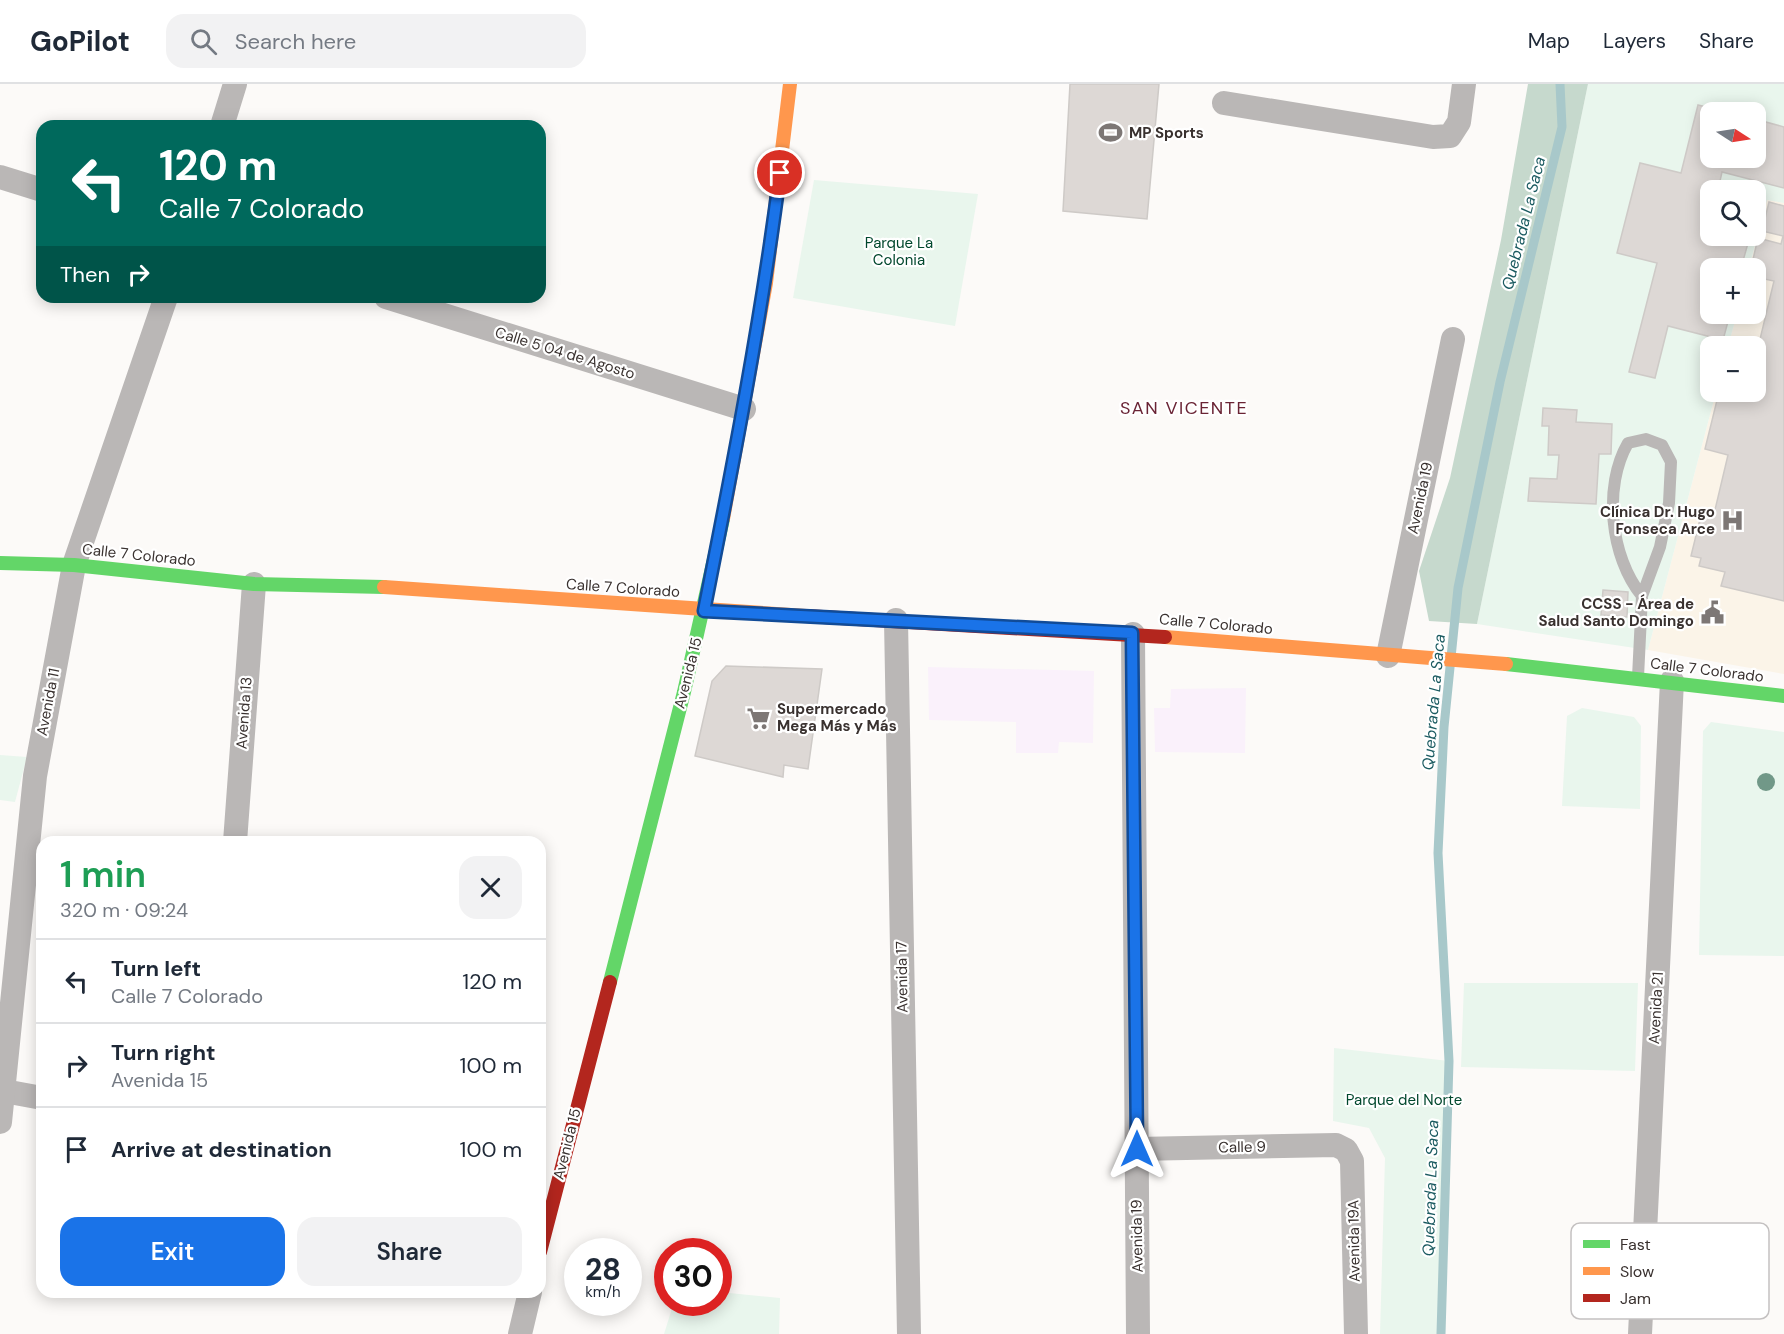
<!DOCTYPE html>
<html lang="en">
<head>
<meta charset="utf-8">
<style>
	body { margin:0; font-family:"DM Sans",sans-serif; background:#f2f2f3; color:#1f2937; height:100vh; display:flex; flex-direction:column; font-size:22px; white-space:nowrap }
	* { box-sizing:border-box; margin:0 }
	p { font-size:20px; color:#747a83 }
	.icon { flex:none; width:33px; height:33px; fill:none; stroke:currentColor; stroke-width:2; stroke-linecap:round; stroke-linejoin:round }
	.map { position:relative; flex:1; overflow:hidden }
	.sheet { position:absolute; left:36px; top:752px; width:510px; height:462px; display:flex; flex-direction:column; background:#fff; border-radius:18px; box-shadow:0 3px 15px #0003 }
	.sheet>* { flex:none }
	.banner { position:absolute; left:36px; top:36px; width:510px; height:183px; border-radius:18px; box-shadow:0 3px 15px #0003; background:#00695c; color:#fff; overflow:hidden }
	.needle { width:39px; rotate:102deg }
	.buttons { position:absolute; left:1700px; top:18px; display:grid; gap:12px }
	.buttons a { display:grid; place-items:center; width:66px; height:66px; border-radius:12px; background:#fff; box-shadow:0 3px 15px #0003; font-size:30px }
	.speed { position:absolute; left:564px; top:1154px; display:flex; gap:12px; font-size:30px; font-weight:700; text-align:center }
	.speed>* { display:grid; place-content:center; width:78px; height:78px; border-radius:50%; background:#fff; box-shadow:0 3px 15px #0003; line-height:1 }
	.speed small { font-size:15px; font-weight:400 }
	.speed .limit { border:9px solid #d22; background:#fff; color:#111 }
	.pin { position:absolute; display:grid; place-items:center; width:51px; height:51px; color:#fff; margin:-26px; border:3px solid #fff; border-radius:50%; box-shadow:0 2px 6px #0007 }
	.me { position:absolute; width:66px; margin:-33px; rotate:0deg; stroke-linejoin:round; filter:drop-shadow(0 0 4px #0008) }
	.turn { display:flex; align-items:center; gap:21px; height:126px; padding:0 24px; font-size:27px }
	.turn .icon { width:78px; height:78px; stroke-width:2.5 }
	.turn b { display:block; font-size:42px; line-height:51px }
	.then { display:flex; align-items:center; height:57px; padding:0 24px; background:#0003; gap:12px; font-size:22px }
	.round { display:grid; place-items:center; flex:none; width:63px; height:63px; border-radius:18px; background:#f2f2f3 }
	.overview { display:flex; align-items:center; justify-content:space-between; height:102px; padding:0 24px }
	h1 { font-size:36px; font-weight:600; line-height:45px; color:#1e9e55 }
	.action { display:flex; gap:12px; margin-top:auto; padding:12px 24px }
	.action a { flex:1; height:69px; border-radius:18px; background:#1a73e8; color:#fff; font-size:24px; font-weight:600; line-height:69px; text-align:center }
	.action a+a { background:#f2f2f3; color:#1f2937 }
	ul { padding:0; list-style:none }
	li { display:flex; align-items:center; gap:18px; height:84px; padding:0 24px; border-top:2px solid #e0e1e3 }
	li div { flex:1 }
	li b { display:block; font-size:22px }
	li em { font-style:normal }
	header { display:flex; align-items:center; gap:36px; box-sizing:border-box; height:84px; padding:0 30px; background:#fff; border-bottom:2px solid #e0e1e3 }
	header strong { font-size:28px }
	nav { display:flex; gap:33px; margin-inline-start:auto; font-size:21px }
	.search { width:420px; height:54px; background:#f2f2f3; display:flex; align-items:center; gap:15px; box-sizing:border-box; padding:0 21px; border-radius:18px; color:#747a83; font-size:22px }
	.map>svg:first-child { display:block }
</style>
</head>
<body>
<header>
<strong>GoPilot</strong>
<div class="search"><svg class="icon" aria-label="search" viewBox="0 0 24 24"><circle cx="10" cy="10" r="6"/><path d="M15 15l6 6"/></svg>Search here</div>
<nav><a>Map</a><a>Layers</a><a>Share</a></nav>
</header>
<div class="map">
<svg width="1784" height="1250" viewBox="0 0 1784 1250">
	<rect width="100%" height="100%" fill="#fcfaf8"/>
	<!-- commercial -->
	<g fill="#faf1fb">
		<path d="M 928,583 L 1094,587 L 1093,659 L 1059,658 L 1058,669 L 1016,669 L 1016,638 L 929,636 Z"/>
		<path d="M 1246,604 L 1245,669 L 1155,668 L 1154,624 L 1170,624 L 1171,605 Z"/>
	</g>
	<!-- medical -->
	<path fill="#fbf4e8" d="M 1767,115 L 1784,119 L 1784,590 L 1648,566 L 1716,308 L 1755,308 L 1755,262 L 1728,262 L 1737,230 L 1755,230 L 1755,184 L 1749,184 Z"/>
	<!-- green -->
	<g fill="#e9f6ed" fill-rule="evenodd">
		<path d="M 1588,0 L 1784,0 L 1784,119 L 1767,116 L 1749,184 L 1710,184 L 1710,230 L 1737,230 L 1728,262 L 1710,262 L 1710,308 L 1716,308 L 1648,566 L 1477,540 ZM 1710,28 L 1755,28 L 1755,74 L 1710,74 ZM 1710,106 L 1755,106 L 1755,152 L 1710,152 Z"/>
		<path d="M 814,96 L 978,110 L 955,242 L 793,214 Z"/>
		<path d="M 1582,624 L 1634,633 L 1641,642 L 1640,725 L 1562,722 L 1567,632 Z"/>
		<path d="M 1711,638 L 1784,648 L 1784,872 L 1699,871 L 1703,647 Z"/>
		<path d="M 0,671 L 27,673 L 15,718 L 0,716 Z"/>
		<path d="M 1464,899 L 1638,899 L 1635,987 L 1461,983 Z"/>
		<path d="M 1334,964 L 1449,977 L 1441,1250 L 1380,1250 L 1385,1074 L 1369,1044 L 1333,1037 Z"/>
		<path d="M 719,1208 L 780,1214 L 779,1250 L 664,1250 L 674,1218 L 718,1218 Z"/>
	</g>
	<!-- forest -->
	<path fill="#c6d9cd" d="M 1528,0 L 1588,0 L 1477,540 L 1429,537 L 1419,487 L 1450,394 L 1501,156 Z"/>
	<g fill="none" stroke-linecap="round" stroke-linejoin="round">
		<!-- stream -->
		<path stroke="#a8c8ca" stroke-width="9" d="M 1441,1250 L 1449,977 L 1438,769 L 1444,643 L 1458,504 L 1500,298 L 1562,43 L 1560,0"/>
	</g>
	<!-- building -->
	<g fill="#ddd8d5" stroke="#cecac7" stroke-width="1.5">
		<path d="M 1070,0 L 1159,0 L 1147,135 L 1063,127 Z"/>
		<path d="M 1698,21 L 1728,28 L 1710,28 L 1710,74 L 1755,74 L 1755,35 L 1784,43 L 1784,104 L 1722,88 L 1718,106 L 1710,106 L 1710,152 L 1750,152 L 1741,184 L 1710,184 L 1710,230 L 1730,230 L 1723,256 L 1668,242 L 1655,294 L 1629,288 L 1657,179 L 1617,169 L 1640,79 L 1681,89 Z"/>
		<path d="M 1769,118 L 1784,122 L 1784,517 L 1721,502 L 1725,488 L 1699,482 L 1701,474 L 1691,472 L 1702,427 L 1714,430 L 1728,371 L 1705,365 L 1719,308 L 1755,308 L 1755,276 L 1774,197 L 1755,193 L 1755,184 L 1751,184 L 1758,154 L 1781,160 L 1783,152 L 1762,147 Z"/>
		<path d="M 1543,324 L 1577,326 L 1576,338 L 1612,340 L 1611,370 L 1599,370 L 1596,420 L 1528,417 L 1530,394 L 1557,395 L 1559,371 L 1548,371 L 1549,342 L 1542,342 Z"/>
		<path d="M 1603,506 L 1628,508 L 1627,533 L 1601,531 Z"/>
		<path d="M 726,582 L 822,585 L 808,685 L 784,681 L 783,693 L 695,672 L 712,597 Z"/>
	</g>
	<g fill="none" stroke-linecap="round" stroke-linejoin="round">
		<!-- lane -->
		<path stroke="#bab7b6" stroke-width="12" d="M 1638,593 L 1642,512 L 1660,463 L 1669,419 L 1671,378 L 1662,361 L 1646,355 L 1628,359 C 1603,402 1610,473 1642,512"/>
		<!-- street -->
		<g stroke="#bab7b6" stroke-width="24">
			<path d="M 1224,19 L 1433,53 L 1450,52 L 1459,38 L 1464,0"/>
			<path d="M 222,42 L 235,0"/>
			<path d="M 0,93 L 42,106"/>
			<path d="M 386,213 L 744,325"/>
			<path d="M 896,536 L 909,1250"/>
			<path d="M 1133,550 L 1138,1250"/>
			<path d="M 1388,572 L 1453,255"/>
			<path d="M 235,758 L 254,500"/>
			<path d="M 4,1007 L 42,1014"/>
			<path d="M 0,1038 L 35,692 L 74,481 L 166,213"/>
			<path d="M 1137,1065 L 1336,1061 L 1346,1066 L 1352,1077 L 1356,1250"/>
			<path d="M 520,1250 L 530,1208"/>
			<path d="M 1640,1250 L 1672,597"/>
		</g>
		<!-- fast -->
		<g stroke="#63d668" stroke-width="14">
			<path d="M 0,479 L 74,481 L 254,500 L 384,503"/>
			<path d="M 1506,580 L 1784,612"/>
			<path d="M 610,898 L 684,608 L 723,435"/>
		</g>
		<!-- slow -->
		<g stroke="#ff974d" stroke-width="14">
			<path d="M 723,435 L 766,199 L 790,0"/>
			<path d="M 384,503 L 806,532"/>
			<path d="M 1165,553 L 1506,580"/>
		</g>
		<!-- jam -->
		<g stroke="#b3261e" stroke-width="14">
			<path d="M 806,532 L 1165,553"/>
			<path d="M 540,1168 L 610,898"/>
		</g>
	</g>
	<!-- trees -->
	<circle fill="#719888" cx="1766" cy="698" r="9"/>
	<g fill="none" stroke-linecap="round" stroke-linejoin="round">
		<defs>
			<path id="route" d="M 780,89 C 761,237 733,381 704,527 L 1132,549 L 1137,1065"/>
		</defs>
		<!-- route casing -->
		<use href="#route" stroke="#114b97" stroke-width="15"/>
		<!-- route -->
		<use href="#route" stroke="#1a73e8" stroke-width="10"/>
	</g>
	<!-- icons -->
	<defs>
		<symbol id="stadium-bare" viewBox="-9 -9 18 18"><path d="M0-5a6.5 5 0 1 0 0 10a6.5 5 0 1 0 0-10ZM-3.5-1.8h7v3.6h-7Z" fill="#7d7775" stroke="#fff" stroke-width="2.5" paint-order="stroke"/></symbol>
		<symbol id="hospital-bare" viewBox="-9 -9 18 18"><path d="M-5-5h3v3.5h4V-5h3V5h-3V1.5h-4V5h-3Z" fill="#7d7775" stroke="#fff" stroke-width="2.5" paint-order="stroke"/></symbol>
		<symbol id="civic-bare" viewBox="-9 -9 18 18"><path d="M-.6-6.5H3V-4.5H.6V-3L4-1V1h2V6H-6V1h2V-1L-.6-3ZM-1.2 2.5V6h2.4V2.5Z" fill="#7d7775" stroke="#fff" stroke-width="2.5" paint-order="stroke"/></symbol>
		<symbol id="supermarket-bare" viewBox="-9 -9 18 18"><path d="M-6-5.5h2.5l.6 2H6L4.5 2H-2.5L-4.4-4H-6ZM-1.5 3.2a1.3 1.3 0 1 0 .1 0ZM3 3.2a1.3 1.3 0 1 0 .1 0Z" fill="#7d7775" stroke="#fff" stroke-width="2.5" paint-order="stroke"/></symbol>
	</defs>
	<g fill-rule="evenodd">
		<use href="#stadium-bare" x="1094" y="32" width="33" height="33"/>
		<use href="#hospital-bare" x="1716" y="420" width="33" height="33"/>
		<use href="#civic-bare" x="1696" y="512" width="33" height="33"/>
		<use href="#supermarket-bare" x="742" y="618" width="33" height="33"/>
	</g>
	<g text-anchor="middle" stroke-width="4.5" stroke-linejoin="round" paint-order="stroke">
		<!-- poi labels -->
		<g font-size="15" font-weight="bold" fill="#39312f" stroke="#fff" text-anchor="start">
			<text x="1129" y="54">MP Sports</text>
			<text x="1715" y="433" text-anchor="end">Clínica Dr. Hugo<tspan x="1715" dy="17">Fonseca Arce</tspan></text>
			<text x="1694" y="525" text-anchor="end">CCSS - Área de<tspan x="1694" dy="17">Salud Santo Domingo</tspan></text>
			<text x="777" y="630">Supermercado<tspan x="777" dy="17">Mega Más y Más</tspan></text>
		</g>
		<!-- park labels -->
		<g font-size="15" fill="#00472d" stroke="#fff">
			<text x="899" y="164">Parque La<tspan x="899" dy="17">Colonia</tspan></text>
			<text x="1404" y="1021">Parque del Norte</text>
		</g>
		<!-- street labels -->
		<g font-size="15" fill="#39312f" stroke="#fff">
			<text transform="translate(565 269) rotate(17)" y="5">Calle 5 04 de Agosto</text>
			<text transform="translate(1420 414) rotate(-78)" y="5">Avenida 19</text>
			<text transform="translate(139 471) rotate(6)" y="5">Calle 7 Colorado</text>
			<text transform="translate(623 504) rotate(4)" y="5">Calle 7 Colorado</text>
			<text transform="translate(1216 540) rotate(5)" y="5">Calle 7 Colorado</text>
			<text transform="translate(1707 586) rotate(7)" y="5">Calle 7 Colorado</text>
			<text transform="translate(688 589) rotate(-76)" y="5">Avenida 15</text>
			<text transform="translate(48 618) rotate(-79)" y="5">Avenida 11</text>
			<text transform="translate(244 629) rotate(-86)" y="5">Avenida 13</text>
			<text transform="translate(902 893) rotate(-91)" y="5">Avenida 17</text>
			<text transform="translate(1656 924) rotate(-87)" y="5">Avenida 21</text>
			<text transform="translate(567 1060) rotate(-76)" y="5">Avenida 15</text>
			<text transform="translate(1242 1063) rotate(-1)" y="5">Calle 9</text>
			<text transform="translate(1137 1152) rotate(-91)" y="5">Avenida 19</text>
			<text transform="translate(1354 1157) rotate(-91)" y="5">Avenida 19A</text>
		</g>
		<!-- water labels -->
		<g font-size="16" font-style="italic" fill="#1a5a60" stroke="#fff">
			<text transform="translate(1523 139) rotate(-76)" y="6">Quebrada La Saca</text>
			<text transform="translate(1433 618) rotate(-85)" y="6">Quebrada La Saca</text>
			<text transform="translate(1430 1104) rotate(-88)" y="6">Quebrada La Saca</text>
		</g>
		<!-- quarter labels -->
		<g font-size="18" letter-spacing="1.5" fill="#6a2435" stroke="#fff">
			<text x="1184" y="330">SAN VICENTE</text>
		</g>
	</g>
	<!-- legend -->
	<rect x="1571" y="1139" width="198" height="96" rx="9" fill="#fff" stroke="#c4c1c1" stroke-width="1.5"/>
	<rect x="1583" y="1156" width="27" height="8" fill="#63d668"/>
	<rect x="1583" y="1183" width="27" height="8" fill="#ff974d"/>
	<rect x="1583" y="1210" width="27" height="8" fill="#b3261e"/>
	<g font-size="16" fill="#39312f">
		<text x="1620" y="1166">Fast</text>
		<text x="1620" y="1193">Slow</text>
		<text x="1620" y="1220">Jam</text>
	</g>
</svg>
<div class="buttons">
<a><svg class="needle" viewBox="-14 -14 28 28"><path d="M0-13l5 13h-10z" fill="#e53935"/><path d="M0 13l5-13h-10z" fill="#747a83"/></svg></a>
<a><svg class="icon" aria-label="search" viewBox="0 0 24 24"><circle cx="10" cy="10" r="6"/><path d="M15 15l6 6"/></svg></a>
<a>+</a>
<a>−</a>
</div>
<div class="speed"><div>28<small>km/h</small></div><div class="limit">30</div></div>
<div class="pin" style="left:780px;top:89px;background:#d93025"><svg class="icon" aria-label="arrive" viewBox="0 0 24 24"><path d="M6 21V4h12l-3 4 3 4H6"/></svg></div>
<svg class="me" style="left:1137px;top:1065px" viewBox="-20 -20 40 40"><path d="M0-17L14 15 0 8-14 15z" fill="#1a73e8" stroke="#fff" stroke-width="4"/></svg>
<div class="banner">
<div class="turn"><svg class="icon" aria-label="left" viewBox="0 0 24 24"><path d="M17 20v-9H6M10 6l-5 5 5 5"/></svg><div><b>120 m</b>Calle 7 Colorado</div></div>
<div class="then">Then<svg class="icon" aria-label="right" viewBox="0 0 24 24"><path d="M7 20v-9h11M14 6l5 5-5 5"/></svg></div>
</div>
<section class="sheet">
<div class="overview"><div><h1>1 min</h1><p>320 m · 09:24</p></div><a class="round"><svg class="icon" aria-label="close" viewBox="0 0 24 24"><path d="M6 6l12 12M18 6L6 18"/></svg></a></div>
<ul>
<li><svg class="icon" aria-label="left" viewBox="0 0 24 24"><path d="M17 20v-9H6M10 6l-5 5 5 5"/></svg><div><b>Turn left</b><p>Calle 7 Colorado</p></div><em>120 m</em></li>
<li><svg class="icon" aria-label="right" viewBox="0 0 24 24"><path d="M7 20v-9h11M14 6l5 5-5 5"/></svg><div><b>Turn right</b><p>Avenida 15</p></div><em>100 m</em></li>
<li><svg class="icon" aria-label="arrive" viewBox="0 0 24 24"><path d="M6 21V4h12l-3 4 3 4H6"/></svg><div><b>Arrive at destination</b></div><em>100 m</em></li>
</ul>
<div class="action"><a>Exit</a><a>Share</a></div>
</section>
</div>
</body>
</html>
